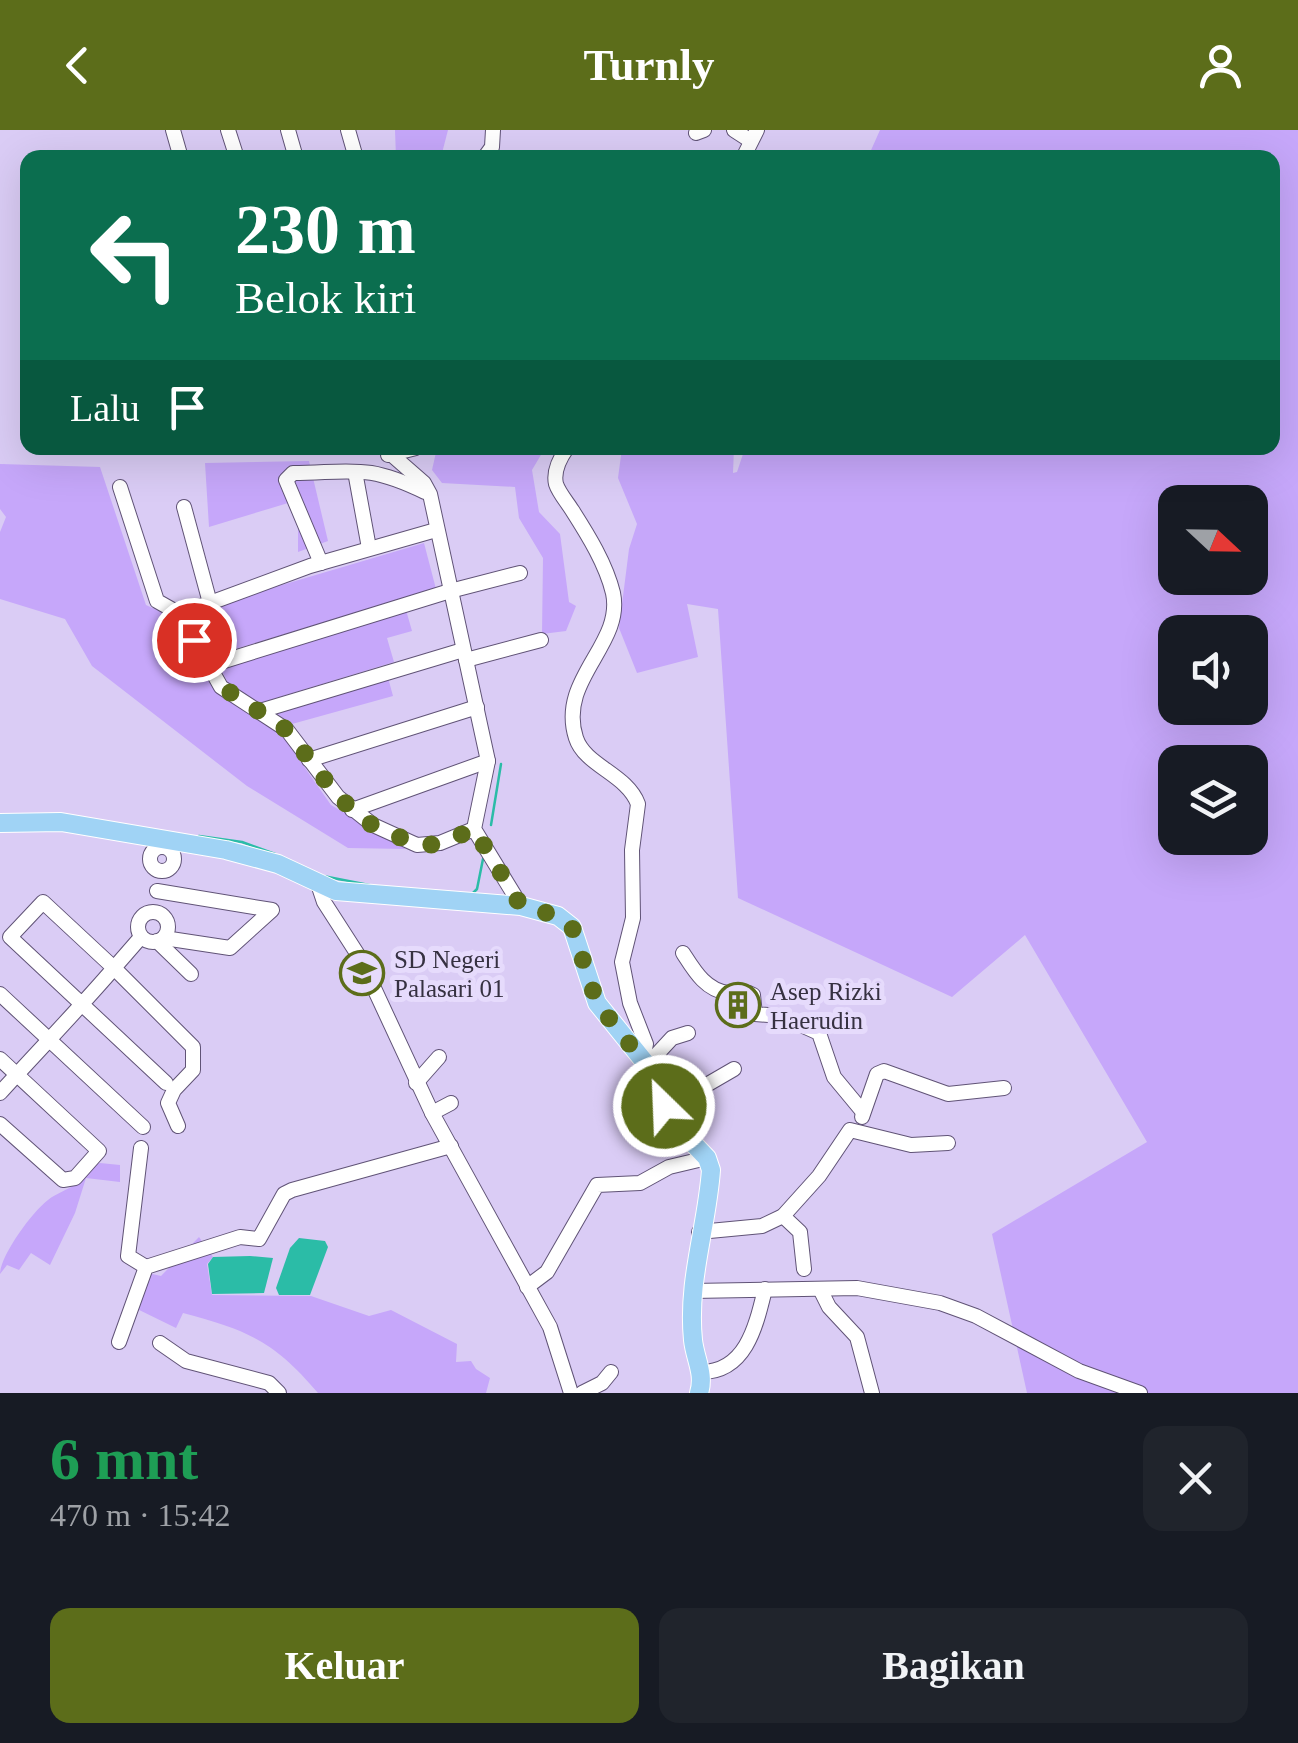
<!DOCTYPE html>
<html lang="id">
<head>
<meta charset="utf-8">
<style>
	body { margin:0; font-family:Georgia,serif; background:#20242c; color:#f1f3f6; height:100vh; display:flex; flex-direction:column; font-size:38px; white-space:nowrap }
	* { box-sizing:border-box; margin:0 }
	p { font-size:32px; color:#9ea1a6 }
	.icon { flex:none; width:55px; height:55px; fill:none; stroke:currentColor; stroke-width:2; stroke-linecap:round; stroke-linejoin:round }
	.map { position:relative; height:1263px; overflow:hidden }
	.side { display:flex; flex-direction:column; background:#171b24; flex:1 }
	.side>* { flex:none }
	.hud { position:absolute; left:20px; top:20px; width:1260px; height:305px; border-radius:20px; box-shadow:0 10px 40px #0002; background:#0b6e4f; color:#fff; overflow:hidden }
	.needle { width:65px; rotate:112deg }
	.controls { position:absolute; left:1158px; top:355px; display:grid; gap:20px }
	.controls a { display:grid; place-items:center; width:110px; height:110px; border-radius:20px; background:#171b24; box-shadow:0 10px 40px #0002; font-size:50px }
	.pin { position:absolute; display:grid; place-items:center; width:85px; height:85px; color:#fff; margin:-42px; border:5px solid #fff; border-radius:50%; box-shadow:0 2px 10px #0007 }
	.me { position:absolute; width:110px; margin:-55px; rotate:336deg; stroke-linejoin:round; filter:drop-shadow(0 0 8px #0008) }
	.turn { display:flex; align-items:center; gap:35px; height:210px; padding:0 50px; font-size:45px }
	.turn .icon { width:130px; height:130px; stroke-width:2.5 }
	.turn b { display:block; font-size:70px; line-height:85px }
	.then { display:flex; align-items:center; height:95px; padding:0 50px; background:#0003; gap:20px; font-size:38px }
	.round { display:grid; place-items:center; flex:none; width:105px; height:105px; border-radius:20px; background:#20242c }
	.head { display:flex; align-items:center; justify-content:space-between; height:170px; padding:0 50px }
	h1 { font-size:60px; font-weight:700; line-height:75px; color:#1e9e55 }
	.cta { display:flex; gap:20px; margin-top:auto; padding:20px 50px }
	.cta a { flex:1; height:115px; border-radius:20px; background:#5c6d1a; color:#fff; font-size:40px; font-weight:700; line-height:115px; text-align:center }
	.cta a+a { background:#20242c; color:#f1f3f6 }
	header { display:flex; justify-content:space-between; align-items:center; height:130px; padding:0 50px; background:#5c6d1a; color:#fff; font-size:45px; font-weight:700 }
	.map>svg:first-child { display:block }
</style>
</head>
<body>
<header><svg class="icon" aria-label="back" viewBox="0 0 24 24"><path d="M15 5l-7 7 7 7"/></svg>Turnly<svg class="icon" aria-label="person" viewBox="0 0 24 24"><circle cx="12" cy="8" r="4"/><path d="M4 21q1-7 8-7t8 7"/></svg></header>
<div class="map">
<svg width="1298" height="1263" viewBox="0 0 1298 1263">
	<rect width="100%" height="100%" fill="#daccf5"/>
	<!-- green -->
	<g fill="#c6a7fa" fill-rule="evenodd">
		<path d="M 395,0 L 448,0 L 441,27 L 396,27 Z"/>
		<path d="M 880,0 L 1298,0 L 1298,1263 L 1027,1263 L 992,1104 L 1147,1012 L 1025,805 L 952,867 L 738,768 L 718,479 L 687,474 L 698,527 L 637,543 L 619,498 L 629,419 L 637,394 L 618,348 L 622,318 L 734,318 L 733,343 L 737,342 L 745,318 L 1272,318 L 1272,28 L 868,27 ZM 1175,372 L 1250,372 L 1250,448 L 1175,448 ZM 1175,502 L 1250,502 L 1250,578 L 1175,578 ZM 1175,632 L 1250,632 L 1250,708 L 1175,708 Z"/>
		<path d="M 437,318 L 545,318 L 532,340 L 539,382 L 560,404 L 569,472 L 576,476 L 566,501 L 542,504 L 543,428 L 519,388 L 515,357 L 442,353 L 432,340 Z"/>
		<path d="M 309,331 L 328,411 L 298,422 L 298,370 L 209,397 L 205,333 Z"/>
		<path d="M 0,334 L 100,337 L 146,475 L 172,487 L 213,559 L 282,605 L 331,675 L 406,719 L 348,718 L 247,656 L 92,536 L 65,489 L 0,469 L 0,402 L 6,387 L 0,379 Z"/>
		<path d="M 424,413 L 436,459 L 215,525 L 191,482 Z"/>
		<path d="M 406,480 L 412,501 L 387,508 L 394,532 L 260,573 L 230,557 L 219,535 Z"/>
		<path d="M 387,544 L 393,566 L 292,594 L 276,583 Z"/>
		<path d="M 100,1033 L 120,1035 L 120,1052 L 86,1048 L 75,1083 L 50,1135 L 31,1123 L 19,1140 L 7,1135 L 0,1144 C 0,1126 32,1082 48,1070 C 56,1063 69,1060 76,1053 C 86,1044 86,1038 100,1033 Z"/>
		<path d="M 199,1107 L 213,1127 L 207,1134 L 212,1165 L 311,1166 L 369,1186 L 391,1180 L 457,1214 L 456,1232 L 471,1231 L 476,1239 L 490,1248 L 486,1263 L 318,1263 C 274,1211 247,1200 183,1183 L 176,1198 L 131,1176 L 139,1141 L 161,1146 Z"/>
	</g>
	<!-- water -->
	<g fill="#2bbca7">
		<path d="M 299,1108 L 325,1111 L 328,1117 L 310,1165 L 279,1165 L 276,1158 L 290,1118 Z"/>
		<path d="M 250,1126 L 273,1128 L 264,1163 L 212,1164 L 208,1134 L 213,1127 Z"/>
	</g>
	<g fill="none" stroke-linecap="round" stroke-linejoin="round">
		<!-- stream -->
		<g stroke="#2bbca7" stroke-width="2.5">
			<path d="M 491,695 L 501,634"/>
			<path d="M 199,706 L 242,712 L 275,724"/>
			<path d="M 323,746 L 374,756"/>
			<path d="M 471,765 L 477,759 L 483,729"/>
		</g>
		<defs>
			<g id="minor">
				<path d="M 173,0 L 181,28"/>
				<path d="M 228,0 L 237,28"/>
				<path d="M 288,0 L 296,28"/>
				<path d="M 348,0 L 356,28"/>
				<path d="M 734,0 L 751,11"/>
				<path d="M 696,3 L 704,0"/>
				<path d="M 484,28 L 492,17 L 493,0"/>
				<path d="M 743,28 L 757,0"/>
				<path d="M 384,318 L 424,353 L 430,364 L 488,631 L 474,699 L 521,776"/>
				<path d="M 567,318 C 560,328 553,341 556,354 C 559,363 567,372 572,380 C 588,405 606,434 613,463 C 624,515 557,549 576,608 C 585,636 627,644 638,674 L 632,720 L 633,788 L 622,832 L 630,873 L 646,914 L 643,929"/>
				<path d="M 388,325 L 416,318"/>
				<path d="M 356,347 L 369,418"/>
				<path d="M 120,357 L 157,471 L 180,484 L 221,557 L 287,600 L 338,667 L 373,695 L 417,715 L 440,713 L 474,699"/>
				<path d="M 184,377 L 210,473"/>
				<path d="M 321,433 L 286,350 L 293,343 C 355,342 367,334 425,362"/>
				<path d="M 180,484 L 310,436 L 436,400"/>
				<path d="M 466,530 L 541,510"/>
				<path d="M 208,536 L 450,461 L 520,443"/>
				<path d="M 260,581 L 463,520"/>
				<path d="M 309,630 L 477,577"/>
				<path d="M 352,680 L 488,631"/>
				<circle cx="162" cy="729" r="12"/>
				<path d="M 318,754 L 324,772 L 360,828 L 432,983 L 550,1197 L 571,1263"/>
				<path d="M 157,761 L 272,780 L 230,818 L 164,808"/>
				<circle cx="153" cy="797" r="15"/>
				<path d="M 141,807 L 114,838 L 193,917 L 193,940 L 174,960 L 168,973 L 178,996"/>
				<path d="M 157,811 L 191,844"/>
				<path d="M 683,823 C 694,840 705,860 728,863 C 739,864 742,859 753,865 L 755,884 L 781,886 L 819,903 L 834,947 L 863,982"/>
				<path d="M 0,864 L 143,997"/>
				<path d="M 0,929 L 99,1021 L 75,1048 L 63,1050 L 0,994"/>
				<path d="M 647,935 L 672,908 L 688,903"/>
				<path d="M 416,953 L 439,927"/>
				<path d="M 0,963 C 38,921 77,881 114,838 L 43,772 L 10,807 L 166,953"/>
				<path d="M 665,979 L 734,939"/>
				<path d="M 432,983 L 451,973"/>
				<path d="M 862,987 L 877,944 L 884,941 L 948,964 L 1004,958"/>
				<path d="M 141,1018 L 128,1126 L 146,1137"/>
				<path d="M 783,1086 L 800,1102 L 804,1139"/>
				<path d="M 699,1102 L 762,1096 L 783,1086 L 819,1046 L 850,1000 L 911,1015 L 948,1013"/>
				<path d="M 527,1157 L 547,1142 L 597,1055 L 640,1053 L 669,1037 L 707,1028"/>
				<path d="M 820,1159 L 829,1177 L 857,1207 L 872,1263"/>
				<path d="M 692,1161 L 857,1158 L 940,1173 L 976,1186 L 1079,1241 L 1140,1263"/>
				<path d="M 119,1212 L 146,1137 L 240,1107 L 259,1109 L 284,1064 L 292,1060 L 451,1016"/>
				<path d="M 160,1213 L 186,1231 L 269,1253 L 279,1263"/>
				<path d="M 701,1242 C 746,1242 756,1196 765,1159"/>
				<path d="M 582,1263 L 602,1253 L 611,1242"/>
			</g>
			<path id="major" d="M 0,693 L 61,692 L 226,720 L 278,734 L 336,761 L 521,776 L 558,786 L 572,797 L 597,873 L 647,935 L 670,989 L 707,1028 L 711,1040 C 707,1097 687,1151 693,1210 C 695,1229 705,1244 699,1263"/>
		</defs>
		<!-- minor casing -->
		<use href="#minor" stroke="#605376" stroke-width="16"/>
		<!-- major casing -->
		<use href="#major" stroke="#fff" stroke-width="20"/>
		<!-- minor -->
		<use href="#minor" stroke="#fff" stroke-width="14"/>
		<!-- major -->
		<use href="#major" stroke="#a0d3f5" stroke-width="18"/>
	</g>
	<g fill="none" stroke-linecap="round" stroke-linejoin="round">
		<!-- route -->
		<path stroke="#5c6d1a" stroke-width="18" stroke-dasharray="0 32.4" d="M 194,510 L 222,557 L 287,600 L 338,667 L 372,695 L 392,705 L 426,715 L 440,714 L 474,699 L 521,776 L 558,786 L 572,797 L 597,873 L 647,936 L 664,976"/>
	</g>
	<!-- icons -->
	<defs>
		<symbol id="school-ring" viewBox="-11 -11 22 22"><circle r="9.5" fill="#e6dbfc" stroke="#5c6d1a" stroke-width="1.5"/><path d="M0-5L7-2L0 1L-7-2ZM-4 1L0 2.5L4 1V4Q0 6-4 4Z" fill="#5c6d1a"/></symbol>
		<symbol id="building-ring" viewBox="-11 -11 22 22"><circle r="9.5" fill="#e6dbfc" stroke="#5c6d1a" stroke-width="1.5"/><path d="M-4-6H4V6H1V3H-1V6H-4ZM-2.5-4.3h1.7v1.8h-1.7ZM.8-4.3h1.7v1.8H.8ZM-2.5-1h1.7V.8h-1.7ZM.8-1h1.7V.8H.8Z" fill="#5c6d1a"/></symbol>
	</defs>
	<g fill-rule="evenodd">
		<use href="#school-ring" x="337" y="818" width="50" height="50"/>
		<use href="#building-ring" x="713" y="850" width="50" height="50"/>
	</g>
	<g text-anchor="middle" stroke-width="10" stroke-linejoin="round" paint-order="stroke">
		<!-- poi labels -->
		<g font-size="25" fill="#363141" stroke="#e6dbfc" text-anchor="start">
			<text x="394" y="838">SD Negeri<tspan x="394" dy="29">Palasari 01</tspan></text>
			<text x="770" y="870">Asep Rizki<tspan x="770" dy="29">Haerudin</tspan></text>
		</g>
	</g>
</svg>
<div class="controls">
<a><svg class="needle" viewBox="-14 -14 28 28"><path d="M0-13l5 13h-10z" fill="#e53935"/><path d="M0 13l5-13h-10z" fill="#9ea1a6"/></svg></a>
<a><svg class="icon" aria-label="sound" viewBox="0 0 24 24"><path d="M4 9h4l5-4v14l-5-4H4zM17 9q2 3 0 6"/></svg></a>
<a><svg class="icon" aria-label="layers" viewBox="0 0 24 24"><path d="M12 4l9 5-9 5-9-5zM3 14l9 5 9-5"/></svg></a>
</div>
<div class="pin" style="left:194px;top:510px;background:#d93025"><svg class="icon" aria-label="arrive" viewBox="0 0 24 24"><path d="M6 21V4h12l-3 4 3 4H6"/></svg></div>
<svg class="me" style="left:664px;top:976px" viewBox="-20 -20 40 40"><circle r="17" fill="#5c6d1a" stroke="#fff" stroke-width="3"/><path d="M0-11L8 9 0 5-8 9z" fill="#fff"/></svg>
<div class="hud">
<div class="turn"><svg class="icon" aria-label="left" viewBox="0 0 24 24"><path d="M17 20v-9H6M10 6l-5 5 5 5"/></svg><div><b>230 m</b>Belok kiri</div></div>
<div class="then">Lalu<svg class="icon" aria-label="arrive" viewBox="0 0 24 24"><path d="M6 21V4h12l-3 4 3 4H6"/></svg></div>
</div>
</div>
<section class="side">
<div class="head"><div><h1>6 mnt</h1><p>470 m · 15:42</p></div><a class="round"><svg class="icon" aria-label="close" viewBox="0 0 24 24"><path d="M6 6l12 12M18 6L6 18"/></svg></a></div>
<div class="cta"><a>Keluar</a><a>Bagikan</a></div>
</section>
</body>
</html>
